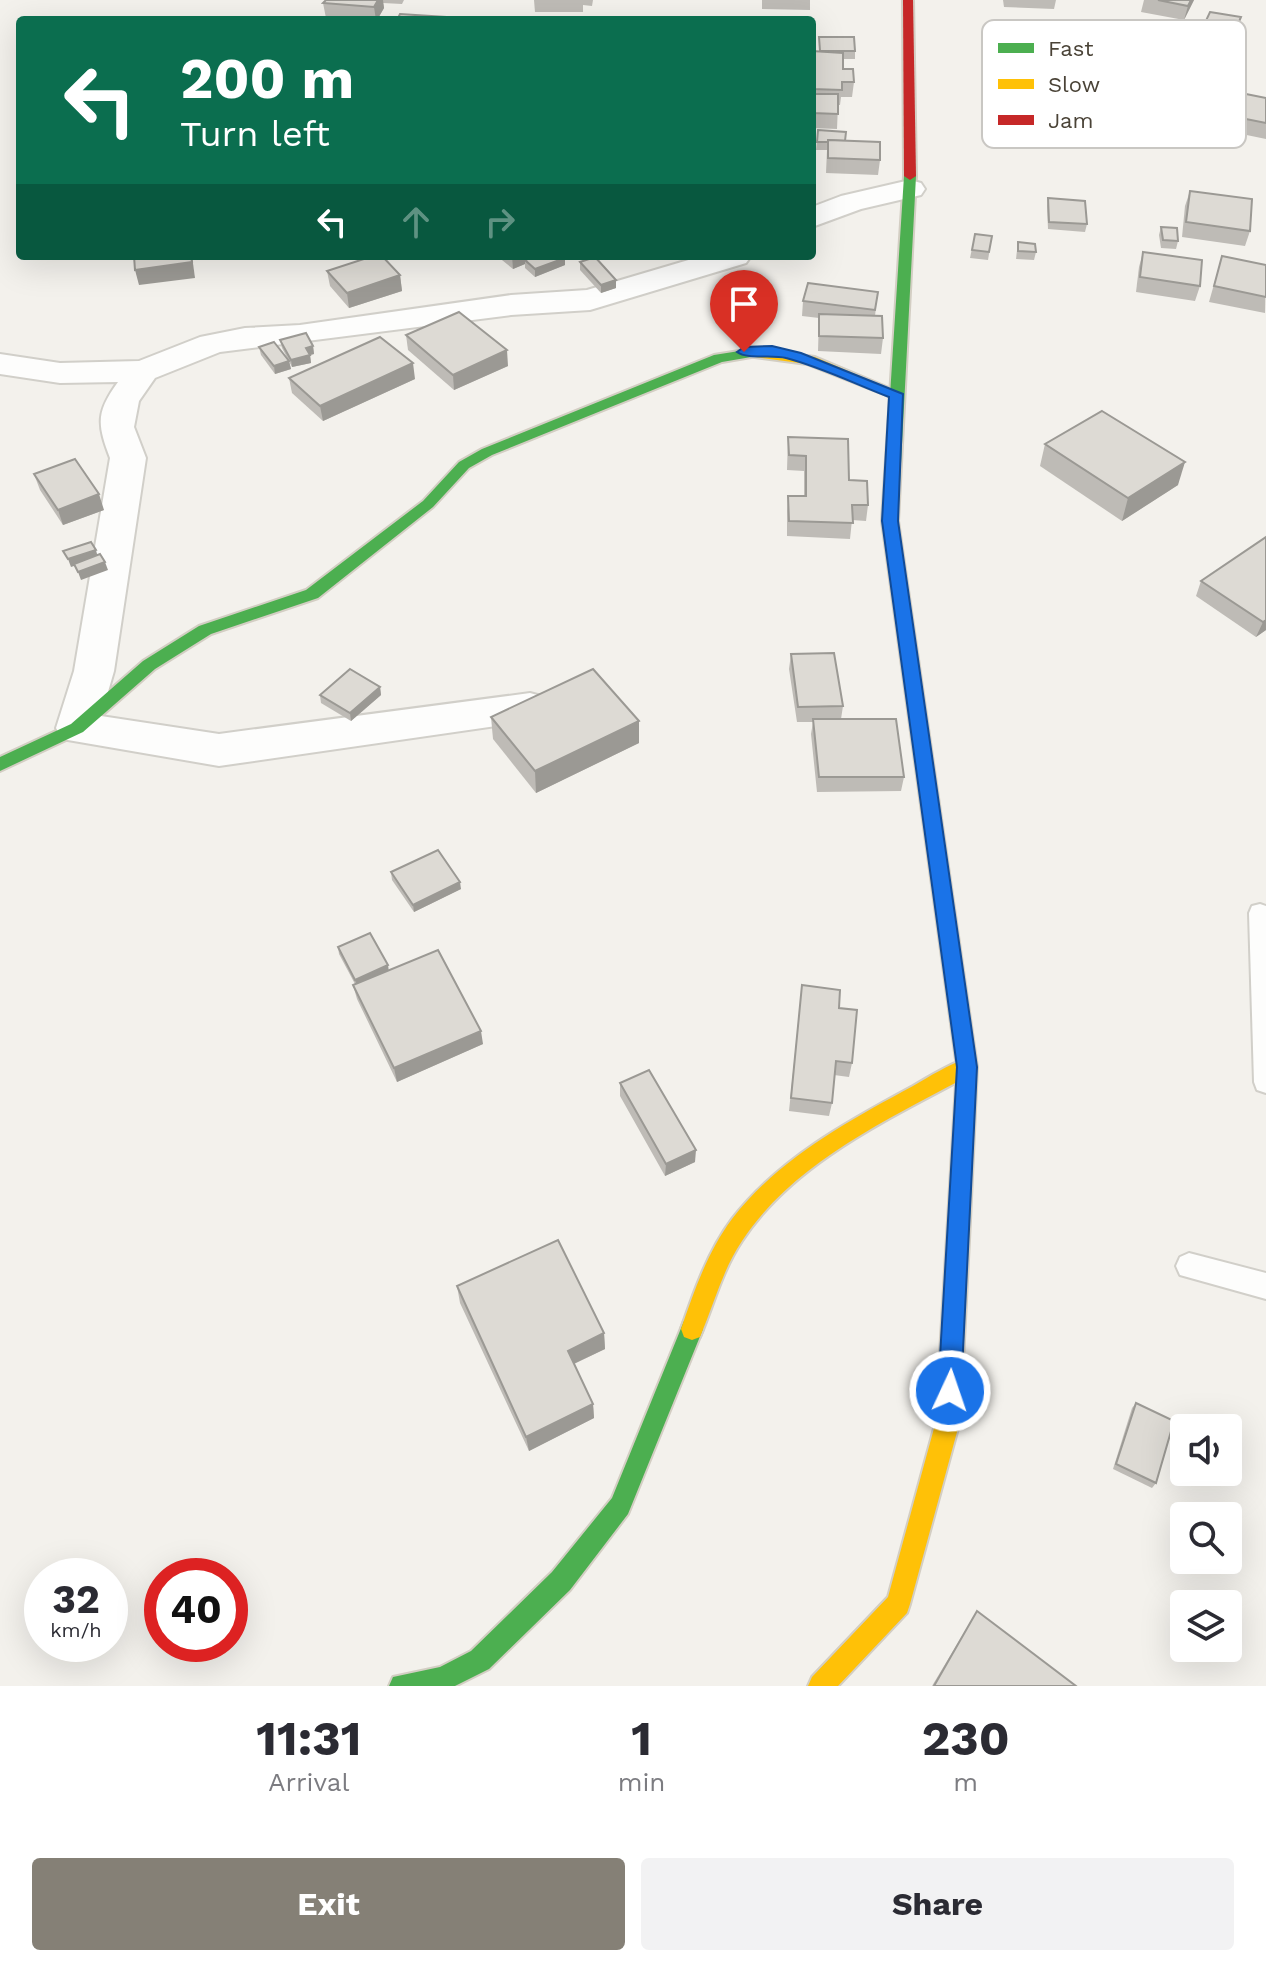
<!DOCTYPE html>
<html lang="en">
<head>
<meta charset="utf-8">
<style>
	body { margin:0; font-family:"Work Sans",sans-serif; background:#f2f2f3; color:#2b2b33; height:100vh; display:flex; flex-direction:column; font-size:30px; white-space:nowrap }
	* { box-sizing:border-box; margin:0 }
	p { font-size:26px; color:#7c7c81 }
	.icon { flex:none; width:44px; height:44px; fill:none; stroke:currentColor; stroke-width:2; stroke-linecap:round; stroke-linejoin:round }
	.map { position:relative; height:1686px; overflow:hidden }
	.drawer { display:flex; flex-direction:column; background:#fff; flex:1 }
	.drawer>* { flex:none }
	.banner { position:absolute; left:16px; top:16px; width:800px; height:244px; border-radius:8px; box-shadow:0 8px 32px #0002; background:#0b6e4f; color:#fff; overflow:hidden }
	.tools { position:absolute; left:1170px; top:1414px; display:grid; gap:16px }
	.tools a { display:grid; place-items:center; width:72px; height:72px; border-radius:8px; background:#fff; box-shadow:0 8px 32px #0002; font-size:40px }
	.speed { position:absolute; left:24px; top:1558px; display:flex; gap:16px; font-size:40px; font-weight:700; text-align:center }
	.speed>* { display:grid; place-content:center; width:104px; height:104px; border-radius:50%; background:#fff; box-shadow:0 8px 32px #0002; line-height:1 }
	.speed small { font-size:20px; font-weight:400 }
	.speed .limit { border:12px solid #d22; background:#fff; color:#111 }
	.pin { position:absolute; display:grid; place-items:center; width:68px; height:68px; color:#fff; margin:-82px -34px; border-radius:50% 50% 50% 0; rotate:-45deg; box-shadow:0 0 8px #0007 }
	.pin .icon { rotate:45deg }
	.me { position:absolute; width:88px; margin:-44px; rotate:3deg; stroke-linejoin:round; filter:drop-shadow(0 0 6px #0008) }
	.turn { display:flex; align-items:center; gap:28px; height:168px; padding:0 32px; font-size:36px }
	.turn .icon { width:104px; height:104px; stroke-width:2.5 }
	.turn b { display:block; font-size:56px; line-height:68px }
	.lanes { display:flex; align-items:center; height:76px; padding:0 32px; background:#0003; justify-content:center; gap:40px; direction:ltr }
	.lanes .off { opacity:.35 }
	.eta { display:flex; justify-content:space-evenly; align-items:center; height:136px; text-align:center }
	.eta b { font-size:48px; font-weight:700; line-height:56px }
	.primary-button { display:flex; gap:16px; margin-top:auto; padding:16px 32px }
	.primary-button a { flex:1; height:92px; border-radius:8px; background:#858076; color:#fff; font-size:32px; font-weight:700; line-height:92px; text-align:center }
	.primary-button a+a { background:#f2f2f3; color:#2b2b33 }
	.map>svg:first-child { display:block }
</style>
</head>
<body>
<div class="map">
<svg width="1266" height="1686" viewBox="0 0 1266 1686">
	<rect width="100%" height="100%" fill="#f3f1ec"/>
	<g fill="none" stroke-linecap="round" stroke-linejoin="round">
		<defs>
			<g id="lane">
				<path d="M 1260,904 L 1266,906 L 1266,1093 L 1257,1090 L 1254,1082 L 1249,913 L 1252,906 Z"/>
				<path d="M 1189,1253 L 1266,1273 L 1266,1299 L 1180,1275 L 1176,1266 L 1180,1257 Z"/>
			</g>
			<g id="street">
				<path d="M 910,180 L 921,183 L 925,189 L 921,195 L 861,209 L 812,227 L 812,207 L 841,196 Z"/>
				<path d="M 702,256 L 751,256 L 746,263 L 590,310 L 511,315 L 220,352 L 155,378 L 139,401 L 134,427 L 146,458 L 114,671 L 101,716 L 219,734 L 530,693 L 545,697 L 551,708 L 545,719 L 219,766 L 62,739 L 56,728 L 74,671 L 110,458 C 97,424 96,412 118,382 L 60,383 L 0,374 L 0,354 L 60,363 L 139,361 L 200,337 L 245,328 L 300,325 L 511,295 L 587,290 Z"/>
			</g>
			<g id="fast">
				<path d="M 910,172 L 916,176 L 898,521 L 977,1067 L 970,1220 L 967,1227 L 959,1230 L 951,1227 L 948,1220 L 957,1067 L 882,521 L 904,176 Z"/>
				<path d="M 752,349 L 757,350 L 757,356 L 722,362 L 492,455 L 469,468 L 433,507 L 318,598 L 211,634 L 155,669 L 83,732 L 0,771 L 0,757 L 71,724 L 143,661 L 199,626 L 306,590 L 423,501 L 459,462 L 482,449 L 714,355 Z"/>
				<path d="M 692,1318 L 700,1321 L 703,1329 L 628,1514 L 570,1590 L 489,1669 L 455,1686 L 389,1686 L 393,1677 L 440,1667 L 471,1651 L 552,1572 L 612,1498 L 684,1321 Z"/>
			</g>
			<g id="slow">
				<path d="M 752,349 L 815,357 L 903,394 L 896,398 L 891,397 L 807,364 L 747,356 L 747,350 Z"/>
				<path d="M 967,1058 L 974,1061 L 977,1067 L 974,1073 C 893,1117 794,1161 742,1241 C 722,1271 714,1304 700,1337 L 692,1340 L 684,1337 L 681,1329 C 694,1291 708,1251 732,1219 C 778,1159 848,1121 913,1086 C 930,1076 948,1065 967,1058 Z"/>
				<path d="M 959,1210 L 967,1213 L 970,1220 L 960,1421 L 910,1604 L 907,1613 L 838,1686 L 808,1686 L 812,1677 L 888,1597 L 936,1421 L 948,1220 L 951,1213 Z"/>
			</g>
			<path id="jam" d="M 903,0 L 913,0 L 916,176 L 910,180 L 904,176 Z"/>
		</defs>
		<!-- lane casing -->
		<use href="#lane" stroke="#d1cfc9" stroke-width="4"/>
		<!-- street casing -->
		<use href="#street" stroke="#d1cfc9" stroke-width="4"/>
		<!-- fast casing -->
		<use href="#fast" stroke="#d3cec3" stroke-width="4"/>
		<!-- slow casing -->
		<use href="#slow" stroke="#d3cec3" stroke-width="4"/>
		<!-- jam casing -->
		<use href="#jam" stroke="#d3cec3" stroke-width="4"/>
		<!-- lane -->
		<use href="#lane" fill="#fdfdfc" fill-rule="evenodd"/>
		<!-- street -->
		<use href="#street" fill="#fdfdfc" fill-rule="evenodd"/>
		<!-- fast -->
		<use href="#fast" fill="#4caf50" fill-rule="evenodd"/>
		<!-- slow -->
		<use href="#slow" fill="#ffc107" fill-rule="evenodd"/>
		<!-- jam -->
		<use href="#jam" fill="#c62828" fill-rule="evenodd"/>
	</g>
	<!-- wall -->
	<g fill="#bebbb6">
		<path d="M 326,0 L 404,0 L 402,4 L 383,3 L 384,8 L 377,20 L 352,20 L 326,18 L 323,3 Z"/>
		<path d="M 534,0 L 593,0 L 592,6 L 583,5 L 583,12 L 535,12 Z"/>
		<path d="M 762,0 L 810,0 L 810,10 L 762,9 Z"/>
		<path d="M 1003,0 L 1056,0 L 1054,9 L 1004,7 Z"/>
		<path d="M 1144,0 L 1194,0 L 1184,20 L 1141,12 Z"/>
		<path d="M 1239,25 L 1231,41 L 1201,35 L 1203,27 Z"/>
		<path d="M 819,37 L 855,51 L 855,59 L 843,59 L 843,69 L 854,82 L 852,97 L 841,97 L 840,105 L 838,105 L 837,129 L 812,128 L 812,51 L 819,52 Z"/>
		<path d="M 1110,68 L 1182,78 L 1178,93 L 1107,82 Z"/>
		<path d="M 1266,98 L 1266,139 L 1232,132 L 1236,117 Z"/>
		<path d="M 818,130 L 845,141 L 880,160 L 878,175 L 826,173 L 827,150 L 816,150 Z"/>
		<path d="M 1190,191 L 1250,231 L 1245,246 L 1182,237 L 1185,206 Z"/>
		<path d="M 1048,198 L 1087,224 L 1085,232 L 1048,229 L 1047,206 Z"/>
		<path d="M 1161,227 L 1178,241 L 1176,249 L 1161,248 L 1159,235 Z"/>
		<path d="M 975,234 L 992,236 L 988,260 L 970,258 Z"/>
		<path d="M 1018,242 L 1036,252 L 1034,260 L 1016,259 Z"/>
		<path d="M 1143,252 L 1200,286 L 1195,301 L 1136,292 L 1139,267 Z"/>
		<path d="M 497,256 L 563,256 L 565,258 L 565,265 L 535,277 L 525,268 L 525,264 L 513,269 Z"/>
		<path d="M 1222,256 L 1266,265 L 1265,313 L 1209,302 Z"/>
		<path d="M 580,262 L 616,288 L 601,293 L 580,270 Z"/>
		<path d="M 327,271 L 400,275 L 402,291 L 349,308 L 330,286 Z"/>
		<path d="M 803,301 L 876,307 L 875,316 L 883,338 L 881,354 L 818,351 L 819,318 L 802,316 Z"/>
		<path d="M 406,335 L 508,366 L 454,390 L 408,350 Z"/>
		<path d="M 280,340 L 313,346 L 314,354 L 310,355 L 311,363 L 292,367 L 282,348 Z"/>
		<path d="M 259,347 L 289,361 L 291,369 L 275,374 L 261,355 Z"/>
		<path d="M 289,378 L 415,379 L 323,421 L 292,393 Z"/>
		<path d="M 788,437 L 849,480 L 868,505 L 866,521 L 852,520 L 850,539 L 787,536 L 787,511 L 788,496 L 804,496 L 804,471 L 787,470 Z"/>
		<path d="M 1045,444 L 1178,485 L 1122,521 L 1040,466 Z"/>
		<path d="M 34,474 L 104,510 L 63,525 L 40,490 Z"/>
		<path d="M 1266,537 L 1266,630 L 1256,637 L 1196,596 L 1201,581 Z"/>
		<path d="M 791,654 L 843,706 L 841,719 L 904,777 L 901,791 L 817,792 L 811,734 L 813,722 L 797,722 L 789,669 Z"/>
		<path d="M 380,687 L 381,695 L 351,721 L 321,703 L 320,695 Z"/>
		<path d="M 491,717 L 639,721 L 639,743 L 536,793 L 493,739 Z"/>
		<path d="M 391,872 L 461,889 L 414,912 L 392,880 Z"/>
		<path d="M 338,947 L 389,971 L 483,1044 L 397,1082 L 357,999 L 353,985 L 355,984 L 339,954 Z"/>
		<path d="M 802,985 L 839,1008 L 852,1063 L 849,1077 L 834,1075 L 832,1103 L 829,1116 L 789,1111 Z"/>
		<path d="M 620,1083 L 695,1162 L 665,1176 L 620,1096 Z"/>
		<path d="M 457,1286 L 604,1333 L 605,1349 L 574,1364 L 593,1404 L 594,1418 L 529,1451 L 460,1303 Z"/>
		<path d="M 1136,1403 L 1156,1483 L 1152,1488 L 1113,1469 L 1132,1408 Z"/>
		<path d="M 977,1611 L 1076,1686 L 932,1686 Z"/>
	</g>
	<!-- shaded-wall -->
	<g fill="#9b9994">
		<path d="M 378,0 L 383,0 L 384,8 L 377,20 L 376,20 L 374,7 Z"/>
		<path d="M 1191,0 L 1194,0 L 1184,20 L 1188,6 Z"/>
		<path d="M 192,256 L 195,278 L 139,285 L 135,270 Z"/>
		<path d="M 512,256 L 544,256 L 525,260 L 525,264 L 513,269 Z"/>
		<path d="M 565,258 L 565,265 L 535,277 L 535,269 Z"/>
		<path d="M 400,275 L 402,291 L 349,308 L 347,293 Z"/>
		<path d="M 616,280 L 616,288 L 601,293 L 601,285 Z"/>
		<path d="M 313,346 L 314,354 L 310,355 L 311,363 L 292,367 L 291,360 L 306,348 Z"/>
		<path d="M 507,350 L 508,366 L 454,390 L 453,375 Z"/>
		<path d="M 289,361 L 291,369 L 275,374 L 274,366 Z"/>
		<path d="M 413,363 L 415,379 L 323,421 L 320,406 Z"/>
		<path d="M 1185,462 L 1178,485 L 1122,521 L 1128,498 Z"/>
		<path d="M 99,494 L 104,510 L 63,525 L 58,510 Z"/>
		<path d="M 96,550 L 98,558 L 71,567 L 68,559 Z"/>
		<path d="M 105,562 L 108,570 L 81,580 L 78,572 Z"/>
		<path d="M 1266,620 L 1266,630 L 1256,637 L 1263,622 Z"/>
		<path d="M 380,687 L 381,695 L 351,721 L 350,713 Z"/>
		<path d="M 639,721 L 639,743 L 536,793 L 535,771 Z"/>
		<path d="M 460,882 L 461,889 L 414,912 L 413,905 Z"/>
		<path d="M 388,965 L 389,972 L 357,987 L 355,980 Z"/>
		<path d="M 481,1031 L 483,1044 L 397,1082 L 394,1068 Z"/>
		<path d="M 696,1150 L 695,1162 L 665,1176 L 666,1164 Z"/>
		<path d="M 604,1333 L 605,1349 L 569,1366 L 568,1351 Z"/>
		<path d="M 593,1404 L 594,1418 L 529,1451 L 526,1437 Z"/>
	</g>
	<!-- building -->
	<g fill="#dddad4" stroke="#9b9994" stroke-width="2">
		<path d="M 326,0 L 378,0 L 374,7 L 323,3 Z"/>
		<path d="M 1158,0 L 1191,0 L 1188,6 Z"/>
		<path d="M 1210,12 L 1241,17 L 1234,33 L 1203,27 Z"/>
		<path d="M 400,14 L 445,17 L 443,20 L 397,20 Z"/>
		<path d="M 819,37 L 854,37 L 855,51 L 820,51 Z"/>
		<path d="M 812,51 L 843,53 L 843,69 L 853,69 L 854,82 L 842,82 L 842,90 L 812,89 Z"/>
		<path d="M 812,94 L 838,94 L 838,114 L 812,113 Z"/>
		<path d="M 1246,94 L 1266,98 L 1266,123 L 1236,117 Z"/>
		<path d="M 818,130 L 846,132 L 845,141 L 828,140 L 828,142 L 817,142 Z"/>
		<path d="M 828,140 L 880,142 L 880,160 L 828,158 Z"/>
		<path d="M 1190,191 L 1252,199 L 1250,231 L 1186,222 Z"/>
		<path d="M 1048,198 L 1085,201 L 1087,224 L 1049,222 Z"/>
		<path d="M 1161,227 L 1177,228 L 1178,241 L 1163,240 Z"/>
		<path d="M 975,234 L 992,236 L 989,252 L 972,250 Z"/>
		<path d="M 1018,242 L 1035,244 L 1036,252 L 1018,251 Z"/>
		<path d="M 1143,252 L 1202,260 L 1200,286 L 1140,277 Z"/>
		<path d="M 134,256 L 191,256 L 192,262 L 135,270 Z"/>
		<path d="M 373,256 L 382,256 L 400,275 L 347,293 L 327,271 Z"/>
		<path d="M 536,256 L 563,256 L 565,258 L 535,269 L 525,260 Z"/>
		<path d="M 1222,256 L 1266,265 L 1266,297 L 1214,286 Z"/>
		<path d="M 595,257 L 616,280 L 601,285 L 580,262 Z"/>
		<path d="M 808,283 L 878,292 L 875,310 L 803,301 Z"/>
		<path d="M 459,312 L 507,350 L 453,375 L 406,335 Z"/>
		<path d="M 819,314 L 882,316 L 883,338 L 819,336 Z"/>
		<path d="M 306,333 L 313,346 L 306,348 L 310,355 L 291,360 L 280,340 Z"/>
		<path d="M 380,337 L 413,363 L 320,406 L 289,378 Z"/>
		<path d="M 274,342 L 289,361 L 274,366 L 259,347 Z"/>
		<path d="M 1102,411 L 1185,462 L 1128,498 L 1045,444 Z"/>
		<path d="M 788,437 L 848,439 L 849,480 L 867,481 L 868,505 L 852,505 L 853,523 L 789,521 L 788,496 L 806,496 L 806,456 L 789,455 Z"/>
		<path d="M 75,459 L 99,494 L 58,510 L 34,474 Z"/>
		<path d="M 1266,537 L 1266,620 L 1263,622 L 1201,581 Z"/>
		<path d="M 91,542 L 96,550 L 68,559 L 63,551 Z"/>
		<path d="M 100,554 L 105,562 L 78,572 L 74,564 Z"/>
		<path d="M 834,653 L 843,706 L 798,707 L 791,654 Z"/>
		<path d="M 350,669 L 380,687 L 350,713 L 320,695 Z"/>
		<path d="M 593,669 L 639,721 L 535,771 L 491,717 Z"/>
		<path d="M 813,719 L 896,719 L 904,777 L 819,777 Z"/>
		<path d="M 438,850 L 460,882 L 413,905 L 391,872 Z"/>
		<path d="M 370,933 L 388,965 L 355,980 L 338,947 Z"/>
		<path d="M 438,950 L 481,1031 L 394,1068 L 353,985 Z"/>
		<path d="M 802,985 L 840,990 L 839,1008 L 857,1010 L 852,1063 L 836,1061 L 832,1103 L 791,1098 Z"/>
		<path d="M 649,1070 L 696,1150 L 666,1164 L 620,1083 Z"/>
		<path d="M 558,1240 L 604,1333 L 568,1351 L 593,1404 L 526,1437 L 457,1286 Z"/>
		<path d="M 1136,1403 L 1174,1421 L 1156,1483 L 1116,1464 Z"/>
		<path d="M 977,1611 L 1076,1686 L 934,1686 Z"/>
	</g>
	<!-- route -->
	<path fill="#1a73e8" stroke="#114b97" stroke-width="2" d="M 772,346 L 801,353 L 903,394 L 898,521 L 977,1067 L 961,1391 L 958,1399 L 950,1403 L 942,1399 L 938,1391 L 957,1067 L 882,521 L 889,397 C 855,384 821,367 786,358 C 772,354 748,360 737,352 L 744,347 Z"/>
	<!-- legend -->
	<rect x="982" y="20" width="264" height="128" rx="12" fill="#fff" stroke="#c9c7c3" stroke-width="2"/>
	<rect x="998" y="43" width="36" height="10" fill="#4caf50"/>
	<rect x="998" y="79" width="36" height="10" fill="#ffc107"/>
	<rect x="998" y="115" width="36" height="10" fill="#c62828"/>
	<g font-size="22" fill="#4a4337">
		<text x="1048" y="56">Fast</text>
		<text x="1048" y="92">Slow</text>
		<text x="1048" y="128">Jam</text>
	</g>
</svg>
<div class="tools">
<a><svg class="icon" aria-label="sound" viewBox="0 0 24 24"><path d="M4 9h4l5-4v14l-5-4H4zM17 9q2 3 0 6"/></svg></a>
<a><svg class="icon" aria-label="search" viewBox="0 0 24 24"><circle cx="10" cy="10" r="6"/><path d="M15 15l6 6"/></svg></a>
<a><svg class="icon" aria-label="layers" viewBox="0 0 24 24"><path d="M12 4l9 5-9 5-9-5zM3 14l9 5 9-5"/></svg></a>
</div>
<div class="speed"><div>32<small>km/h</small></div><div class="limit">40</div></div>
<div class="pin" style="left:744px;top:352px;background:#d93025"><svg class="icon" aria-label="arrive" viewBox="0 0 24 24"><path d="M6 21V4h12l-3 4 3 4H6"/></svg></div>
<svg class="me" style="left:950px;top:1391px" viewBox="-20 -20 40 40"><circle r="17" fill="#1a73e8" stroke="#fff" stroke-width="3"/><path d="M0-11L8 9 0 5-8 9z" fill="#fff"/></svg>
<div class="banner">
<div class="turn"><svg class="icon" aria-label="left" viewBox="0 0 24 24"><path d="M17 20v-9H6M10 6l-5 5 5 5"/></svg><div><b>200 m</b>Turn left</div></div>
<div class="lanes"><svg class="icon" aria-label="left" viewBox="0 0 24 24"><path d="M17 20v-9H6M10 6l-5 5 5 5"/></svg><svg class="icon off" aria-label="ahead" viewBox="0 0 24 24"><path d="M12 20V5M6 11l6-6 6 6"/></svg><svg class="icon off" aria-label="right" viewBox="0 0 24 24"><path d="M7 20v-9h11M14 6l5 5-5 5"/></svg></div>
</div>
</div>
<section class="drawer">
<div class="eta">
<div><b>11:31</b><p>Arrival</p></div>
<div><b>1</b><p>min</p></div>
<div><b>230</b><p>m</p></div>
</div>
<div class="primary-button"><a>Exit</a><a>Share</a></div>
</section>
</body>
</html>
